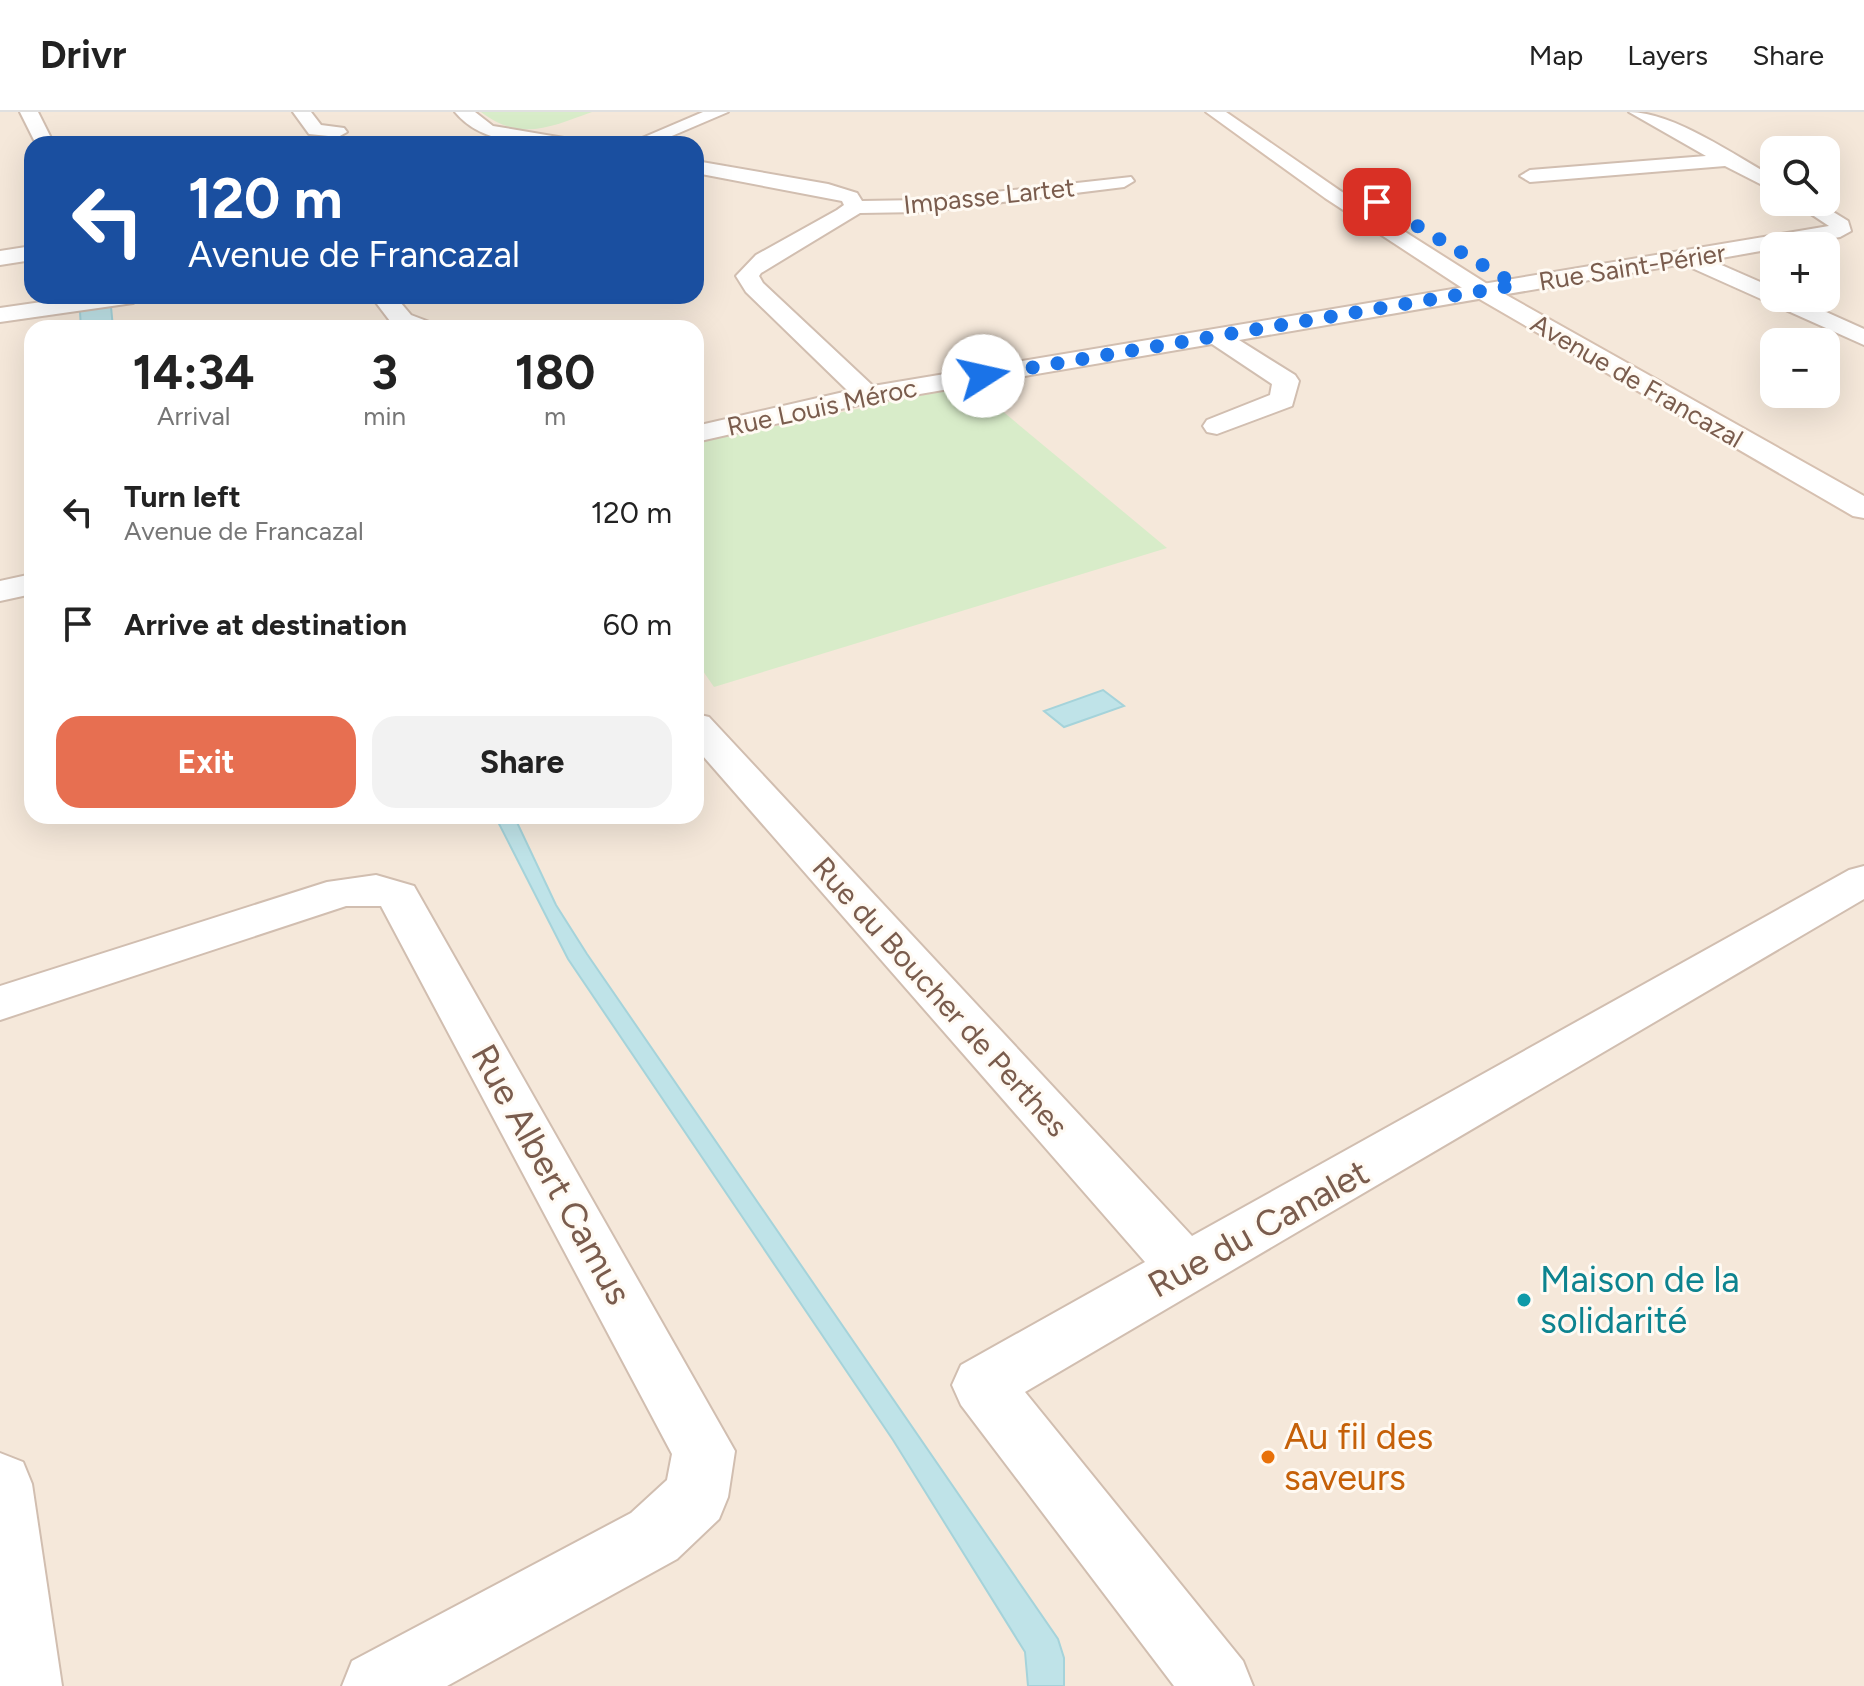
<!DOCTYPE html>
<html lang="en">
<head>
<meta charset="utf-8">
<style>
	body { margin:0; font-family:Figtree,sans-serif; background:#f2f2f2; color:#222; height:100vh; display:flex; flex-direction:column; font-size:30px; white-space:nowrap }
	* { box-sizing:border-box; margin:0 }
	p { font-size:26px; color:#767676 }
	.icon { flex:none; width:44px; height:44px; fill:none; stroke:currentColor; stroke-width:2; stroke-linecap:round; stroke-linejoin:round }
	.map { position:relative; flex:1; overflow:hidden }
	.side { position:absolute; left:24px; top:208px; width:680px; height:504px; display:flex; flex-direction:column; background:#fff; border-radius:24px; box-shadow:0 8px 32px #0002 }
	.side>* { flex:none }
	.banner { position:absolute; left:24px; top:24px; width:680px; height:168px; border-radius:24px; box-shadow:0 8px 32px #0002; background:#1a4fa0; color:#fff; overflow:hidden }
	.buttons { position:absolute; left:1760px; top:24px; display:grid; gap:16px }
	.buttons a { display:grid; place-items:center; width:80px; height:80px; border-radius:16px; background:#fff; box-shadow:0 8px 32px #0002; font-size:40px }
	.pin { position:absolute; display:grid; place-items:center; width:68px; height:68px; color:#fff; margin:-34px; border-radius:16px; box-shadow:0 4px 12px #0006 }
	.me { position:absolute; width:88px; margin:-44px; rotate:80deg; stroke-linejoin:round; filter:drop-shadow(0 0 6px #0008) }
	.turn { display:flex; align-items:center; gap:28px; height:168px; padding:0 32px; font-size:36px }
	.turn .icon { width:104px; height:104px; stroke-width:2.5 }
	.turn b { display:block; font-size:56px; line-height:68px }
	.eta { display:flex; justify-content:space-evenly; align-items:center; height:136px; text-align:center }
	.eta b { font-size:48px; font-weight:700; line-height:56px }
	.button { display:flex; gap:16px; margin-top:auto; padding:16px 32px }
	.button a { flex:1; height:92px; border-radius:24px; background:#e76f51; color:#fff; font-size:32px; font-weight:700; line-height:92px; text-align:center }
	.button a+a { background:#f2f2f2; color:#222 }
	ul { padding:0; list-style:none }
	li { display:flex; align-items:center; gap:24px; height:112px; padding:0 32px }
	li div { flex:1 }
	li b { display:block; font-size:30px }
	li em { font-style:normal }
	header { display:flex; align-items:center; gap:48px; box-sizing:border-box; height:112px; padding:0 40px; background:#fff; border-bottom:2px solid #e0e0e0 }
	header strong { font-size:38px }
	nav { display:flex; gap:44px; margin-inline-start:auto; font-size:28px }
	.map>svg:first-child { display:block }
</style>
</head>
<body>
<header>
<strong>Drivr</strong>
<nav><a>Map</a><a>Layers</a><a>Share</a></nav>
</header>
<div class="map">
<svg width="1864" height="1574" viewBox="0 0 1864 1574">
	<rect width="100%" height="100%" fill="#fdf6ec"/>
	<!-- residential -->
	<path fill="#f5e8da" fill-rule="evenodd" d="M 0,0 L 1864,0 L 1864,1574 L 0,1574 ZM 32,32 L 696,32 L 696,184 L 32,184 ZM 1774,38 L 1826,38 L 1826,90 L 1774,90 ZM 1774,134 L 1826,134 L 1826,186 L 1774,186 ZM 32,216 L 696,216 L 696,704 L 32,704 ZM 1774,230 L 1826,230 L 1826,282 L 1774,282 Z"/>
	<!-- green -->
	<g fill="#d8ecc9">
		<path d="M 481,0 L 592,0 C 550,15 521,30 481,0 Z"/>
		<path d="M 971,273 L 1167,436 L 714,575 L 696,549 L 696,331 Z"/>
	</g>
	<!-- water -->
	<g fill="#bfe3e8" stroke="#a5d3da" stroke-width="2">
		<path d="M 79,184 L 110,184 L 113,216 L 81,216 Z"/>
		<path d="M 1103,578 L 1124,594 L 1064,615 L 1044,599 Z"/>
		<path d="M 495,704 L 514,704 L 556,793 L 587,842 L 1058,1527 L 1064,1546 L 1064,1574 L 1028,1574 L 1025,1540 L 893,1328 L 568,847 Z"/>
	</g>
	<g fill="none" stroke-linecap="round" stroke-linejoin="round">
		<defs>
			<g id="street">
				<path d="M 20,0 L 38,0 L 54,32 L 36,32 Z"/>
				<path d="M 293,0 L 311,0 L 321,13 L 344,16 L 347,20 L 338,25 L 309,22 Z"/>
				<path d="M 455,0 L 475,0 L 493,14 L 564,26 L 573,32 C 533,32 483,34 455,0 Z"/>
				<path d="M 703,0 L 728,0 L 653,32 L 628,32 Z"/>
				<path d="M 1629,0 C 1674,0 1735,44 1774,65 L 1774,79 L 1725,54 L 1530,70 L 1520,64 L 1530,58 L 1706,44 Z"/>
				<path d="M 696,49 L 828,72 L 857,81 L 862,89 L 922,88 L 1131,65 L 1134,69 L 1124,75 L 922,100 L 860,101 L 761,161 L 759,164 L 763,171 L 873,274 L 1829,114 L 1793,90 L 1817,90 L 1848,109 L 1851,119 L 1840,125 L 1710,148 L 1774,176 L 1774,186 L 1795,186 L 1864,217 L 1864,233 L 1683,152 L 1239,228 L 1295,263 L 1299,269 L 1292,294 L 1217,322 L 1207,320 L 1203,314 L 1207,308 L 1270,283 L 1272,272 L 1212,232 L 867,291 L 696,330 L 696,314 L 848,279 L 746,180 L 736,164 L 756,143 L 837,98 L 844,93 L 842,89 L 696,61 Z"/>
				<path d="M 32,134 L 32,148 L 0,153 L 0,139 Z"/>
				<path d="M 83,184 L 145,184 L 133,191 L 0,210 L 0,196 Z"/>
				<path d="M 371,184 L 395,184 L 411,203 L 432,211 L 435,216 L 393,213 Z"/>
				<path d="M 32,462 L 32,482 L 0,489 L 0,469 Z"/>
				<path d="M 696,602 L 709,605 L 1192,1124 L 1849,758 L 1864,754 L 1864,787 L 1025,1280 L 1243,1549 L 1253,1574 L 1174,1574 L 961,1293 L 952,1273 L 961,1253 L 1145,1150 L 696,636 Z"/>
				<path d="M 376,763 L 414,774 L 735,1339 L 728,1385 L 719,1407 L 677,1447 L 447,1574 L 342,1574 L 352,1549 L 631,1401 L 667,1368 L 672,1342 L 381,794 L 346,794 L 0,908 L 0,874 L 327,770 Z"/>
				<path d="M 0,1341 L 23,1350 L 32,1372 L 62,1574 L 0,1574 Z"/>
			</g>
			<path id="secondary" d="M 1206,0 L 1226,0 L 1339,78 L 1492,175 L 1864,384 L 1864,406 L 1853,404 L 1476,185 L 1325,86 Z"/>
		</defs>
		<!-- street casing -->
		<use href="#street" stroke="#d1beb0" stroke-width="4"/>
		<!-- secondary casing -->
		<use href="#secondary" stroke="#d6c0b0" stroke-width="4"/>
		<!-- street -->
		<use href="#street" fill="#fff" fill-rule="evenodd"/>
		<!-- secondary -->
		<use href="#secondary" fill="#fff" fill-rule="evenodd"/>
	</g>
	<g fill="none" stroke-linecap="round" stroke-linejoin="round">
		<!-- route -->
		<path stroke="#1a73e8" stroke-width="14" stroke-dasharray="0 25.2" d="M 983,264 L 1516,173 L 1377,90"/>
	</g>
	<!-- markers -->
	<circle fill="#0f9aa8" stroke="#fffaf3" stroke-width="3" cx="1524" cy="1188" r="8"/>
	<circle fill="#e8710a" stroke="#fffaf3" stroke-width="3" cx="1268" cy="1345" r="8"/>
	<g text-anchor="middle" stroke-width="6" stroke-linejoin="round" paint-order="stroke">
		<!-- far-street labels -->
		<g font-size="26" fill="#7a5c4d" stroke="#fffaf3">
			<text transform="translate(989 84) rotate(-6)" y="9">Impasse Lartet</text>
			<text transform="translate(1632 155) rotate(-9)" y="9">Rue Saint-Périer</text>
			<text transform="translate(1637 269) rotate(30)" y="9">Avenue de Francazal</text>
			<text transform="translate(822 295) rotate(-12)" y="9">Rue Louis Méroc</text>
		</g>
		<!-- street labels -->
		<g font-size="30" fill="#7a5c4d" stroke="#fffaf3">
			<text transform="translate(940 885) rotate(48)" y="10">Rue du Boucher de Perthes</text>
		</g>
		<!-- near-street labels -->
		<g font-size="36" fill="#7a5c4d" stroke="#fffaf3">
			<text transform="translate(552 1062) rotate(61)" y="13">Rue Albert Camus</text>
			<text transform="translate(1258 1116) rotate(-29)" y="13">Rue du Canalet</text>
		</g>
		<!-- near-culture labels -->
		<g font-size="36" fill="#0d838f" stroke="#fffaf3" text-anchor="start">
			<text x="1540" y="1180">Maison de la<tspan x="1540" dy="41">solidarité</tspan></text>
		</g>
		<!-- near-food labels -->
		<g font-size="36" fill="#c56008" stroke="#fffaf3" text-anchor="start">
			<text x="1284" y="1337">Au fil des<tspan x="1284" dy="41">saveurs</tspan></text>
		</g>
	</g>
</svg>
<div class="buttons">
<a><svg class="icon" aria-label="search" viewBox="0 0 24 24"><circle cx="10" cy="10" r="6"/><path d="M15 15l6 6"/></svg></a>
<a>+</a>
<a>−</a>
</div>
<div class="pin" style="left:1377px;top:90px;background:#d93025"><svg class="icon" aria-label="arrive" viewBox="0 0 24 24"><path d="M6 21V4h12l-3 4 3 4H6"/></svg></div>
<svg class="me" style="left:983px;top:264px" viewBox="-20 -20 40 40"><circle r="19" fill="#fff"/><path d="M0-13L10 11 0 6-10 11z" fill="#1a73e8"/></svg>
<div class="banner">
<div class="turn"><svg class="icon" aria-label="left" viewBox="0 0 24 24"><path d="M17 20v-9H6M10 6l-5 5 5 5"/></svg><div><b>120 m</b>Avenue de Francazal</div></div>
</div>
<section class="side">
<div class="eta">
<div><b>14:34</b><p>Arrival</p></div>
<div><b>3</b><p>min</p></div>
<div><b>180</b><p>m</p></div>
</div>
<ul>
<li><svg class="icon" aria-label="left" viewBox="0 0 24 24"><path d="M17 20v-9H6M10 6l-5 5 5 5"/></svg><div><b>Turn left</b><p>Avenue de Francazal</p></div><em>120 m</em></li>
<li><svg class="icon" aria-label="arrive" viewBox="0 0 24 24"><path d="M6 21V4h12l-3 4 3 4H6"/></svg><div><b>Arrive at destination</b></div><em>60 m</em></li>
</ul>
<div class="button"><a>Exit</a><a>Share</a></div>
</section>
</div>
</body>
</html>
